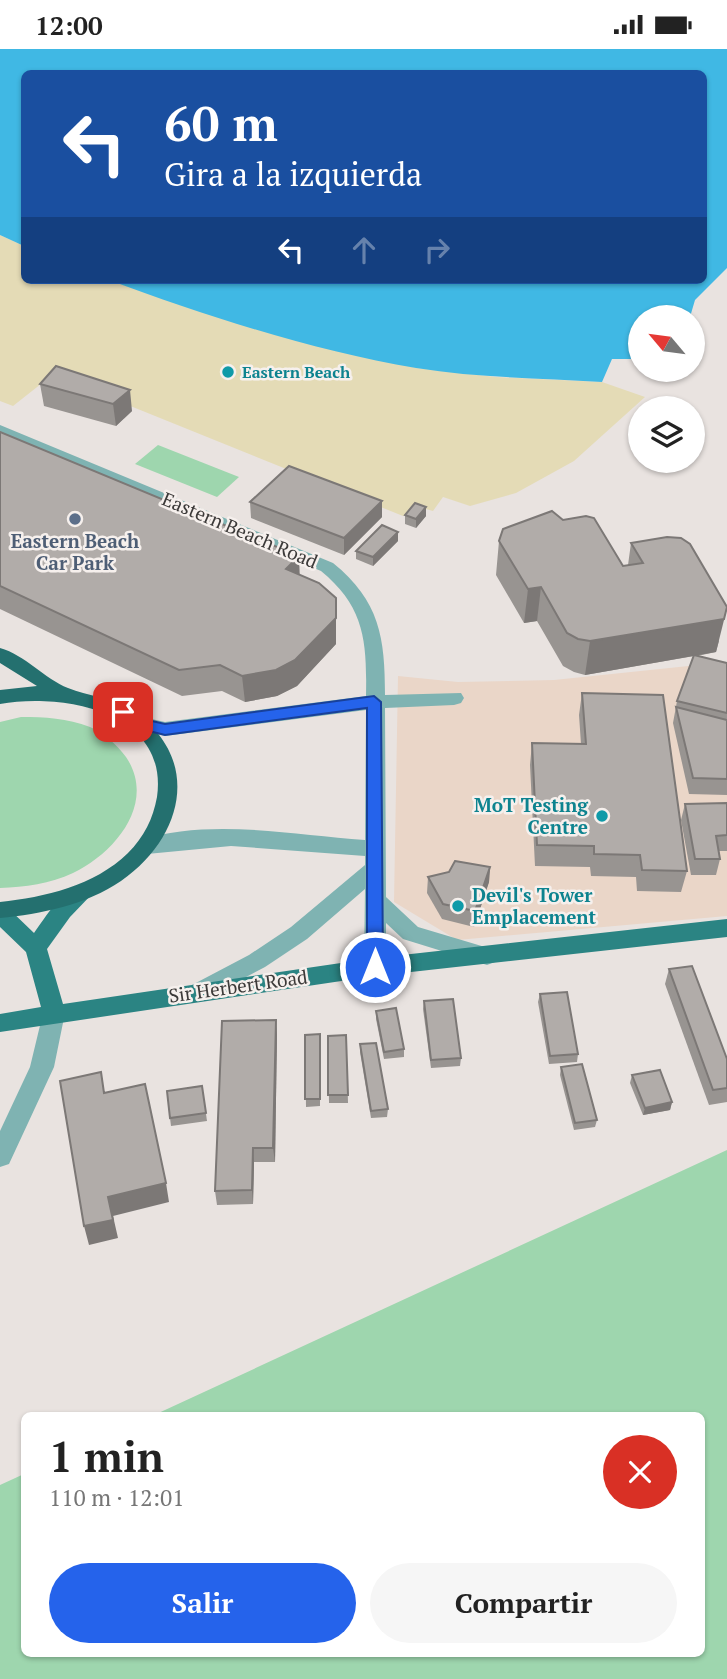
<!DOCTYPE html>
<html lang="es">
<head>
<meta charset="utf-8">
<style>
	body { margin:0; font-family:"PT Serif",serif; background:#f6f6f6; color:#222; height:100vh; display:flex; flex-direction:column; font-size:26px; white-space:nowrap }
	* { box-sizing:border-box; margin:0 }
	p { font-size:23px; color:#767676 }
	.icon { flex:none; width:38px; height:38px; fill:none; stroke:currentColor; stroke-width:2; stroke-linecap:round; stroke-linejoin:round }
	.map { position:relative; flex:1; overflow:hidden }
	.details { position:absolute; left:21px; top:1363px; width:684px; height:245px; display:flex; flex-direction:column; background:#fff; border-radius:10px; box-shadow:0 2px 5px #0004 }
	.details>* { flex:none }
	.hud { position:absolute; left:21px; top:21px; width:686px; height:214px; border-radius:10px; box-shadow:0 2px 5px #0004; background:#1a4fa0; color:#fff; overflow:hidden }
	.needle { width:46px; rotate:299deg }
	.buttons { position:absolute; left:628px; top:256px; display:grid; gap:14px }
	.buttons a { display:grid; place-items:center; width:77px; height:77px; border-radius:50%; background:#fff; box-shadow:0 2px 5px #0004; font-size:35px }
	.pin { position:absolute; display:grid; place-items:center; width:60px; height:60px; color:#fff; margin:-30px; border-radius:14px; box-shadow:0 4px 10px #0006 }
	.me { position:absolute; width:77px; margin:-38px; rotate:0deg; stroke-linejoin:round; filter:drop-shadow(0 0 5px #0008) }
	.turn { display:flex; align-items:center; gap:24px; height:147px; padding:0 28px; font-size:32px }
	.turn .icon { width:91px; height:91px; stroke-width:2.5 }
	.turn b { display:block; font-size:49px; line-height:60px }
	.lanes { display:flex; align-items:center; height:66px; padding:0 28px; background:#0003; justify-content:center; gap:35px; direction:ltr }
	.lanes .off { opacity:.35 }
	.round { display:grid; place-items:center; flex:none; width:74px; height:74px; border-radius:37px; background:#f6f6f6 }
	.overview { display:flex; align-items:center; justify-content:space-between; height:119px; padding:0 28px }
	h1 { font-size:42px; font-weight:700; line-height:52px }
	.primary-button { display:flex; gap:14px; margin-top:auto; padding:14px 28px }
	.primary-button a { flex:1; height:80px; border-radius:42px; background:#2563eb; color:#fff; font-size:28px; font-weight:700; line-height:80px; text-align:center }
	.primary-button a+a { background:#f6f6f6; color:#222 }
	.status { display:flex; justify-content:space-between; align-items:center; height:49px; padding:0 35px; background:#fff; direction:ltr }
	.status svg { height:19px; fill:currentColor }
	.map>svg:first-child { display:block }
</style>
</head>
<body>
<div class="status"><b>12:00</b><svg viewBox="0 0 49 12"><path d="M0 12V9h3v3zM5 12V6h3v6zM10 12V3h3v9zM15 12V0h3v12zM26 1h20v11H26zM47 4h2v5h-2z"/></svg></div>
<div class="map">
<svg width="727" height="1630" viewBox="0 0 727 1630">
	<rect width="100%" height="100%" fill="#e9e3e0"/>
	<!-- industrial -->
	<path fill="#ead6c8" d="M 727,613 L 727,867 L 457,891 L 394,853 L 398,627 L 458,633 L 554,631 Z"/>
	<!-- green -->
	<g fill="#9ed6ae">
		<path d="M 158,396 L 239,428 L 217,448 L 135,415 Z"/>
		<path d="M 21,668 C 45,668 67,669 90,678 C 104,684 117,696 126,708 C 157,754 115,804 73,824 C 50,835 25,838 0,839 L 0,673 Z"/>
		<path d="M 727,1101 L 727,1630 L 0,1630 L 0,1436 L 24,1425 L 24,1605 L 702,1605 L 702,1367 L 152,1367 Z"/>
	</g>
	<!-- sand -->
	<path fill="#e4dbb6" d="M 0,186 L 24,197 L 24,231 L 109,231 L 254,278 L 357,306 L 417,319 L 496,328 L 602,333 L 645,348 L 574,412 L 516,444 L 470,457 L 443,448 L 433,462 L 415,457 L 403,467 L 113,350 L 46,331 L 13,357 L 0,352 Z"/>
	<!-- water -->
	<path fill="#40b8e4" d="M 0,0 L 727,0 L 727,219 L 695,251 L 690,268 L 640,268 L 640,310 L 612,310 L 602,333 C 540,329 478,329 416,319 C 315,302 206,267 109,231 L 704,231 L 704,24 L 24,24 L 24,197 L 0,186 Z"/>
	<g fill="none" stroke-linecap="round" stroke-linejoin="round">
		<!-- minor -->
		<g fill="#7fb3b2" fill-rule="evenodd">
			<path d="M 0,376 L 333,514 C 380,552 385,589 385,646 L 461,644 L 464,649 L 461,654 L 454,656 L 385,659 L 386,848 L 418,878 L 495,901 L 498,907 L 495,913 L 487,916 L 403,890 L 386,874 L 386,918 L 383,924 L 375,927 L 367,924 L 364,918 L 365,840 L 307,890 L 265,918 L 208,948 L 200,951 L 192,948 L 189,942 L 192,936 L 249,906 L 291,878 L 365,816 L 365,807 L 231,797 L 147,805 L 140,803 L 137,797 L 140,791 C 211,769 292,786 365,791 L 366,661 L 165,687 L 131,679 L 128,674 L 138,667 L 165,673 L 366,647 C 367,593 365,558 321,522 L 0,387 Z"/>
			<path d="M 54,955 L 62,957 L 65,964 L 54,1018 L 9,1115 L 0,1118 L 0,1082 L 30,1018 L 43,964 L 46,957 Z"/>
		</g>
		<!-- major -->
		<path fill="#2b8483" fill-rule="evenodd" d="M 82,836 L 90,838 L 93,844 L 70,868 L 47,900 L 63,955 L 375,909 L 727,870 L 727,888 L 375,927 L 0,983 L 0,965 L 41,958 L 26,903 L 0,878 L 0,857 L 8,859 L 34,884 C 47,866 60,843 82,836 Z"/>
		<!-- highway -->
		<path fill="#24706f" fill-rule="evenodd" d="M 0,599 C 25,606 45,630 68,639 C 88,647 109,648 128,659 C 203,705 186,787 121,832 C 86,856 41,865 0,869 L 0,853 C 45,848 94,837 128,804 C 144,788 153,770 157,748 C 169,662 63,644 0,655 L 0,641 L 37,637 L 0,614 Z"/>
	</g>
	<!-- wall -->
	<g fill="#989491">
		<path d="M 56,317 L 132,362 L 116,377 L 44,357 L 40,335 Z"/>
		<path d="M 0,383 L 300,526 L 336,595 L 297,637 L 277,647 L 245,653 L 222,642 L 182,647 L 0,560 Z"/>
		<path d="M 382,452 L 382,468 L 344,506 L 251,469 L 250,453 Z"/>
		<path d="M 405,466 L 426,467 L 416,479 L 405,475 Z"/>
		<path d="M 398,492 L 373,517 L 356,510 L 356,502 Z"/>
		<path d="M 499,492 L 623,517 L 628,516 L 631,494 L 719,592 L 716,603 L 697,607 L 727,614 L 727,746 L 689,745 L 673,674 L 677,652 L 694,607 L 585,626 L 574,623 L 563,617 L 537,572 L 524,574 L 496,526 Z"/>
		<path d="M 582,644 L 687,822 L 681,843 L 637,842 L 636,828 L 591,827 L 590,818 L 535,817 L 530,716 L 532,694 L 581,695 L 579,666 Z"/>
		<path d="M 727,754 L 727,802 L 719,802 L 720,810 L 716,826 L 691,826 L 681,771 L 685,755 Z"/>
		<path d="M 490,818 L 489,833 L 474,878 L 442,870 L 427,844 L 428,828 Z"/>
		<path d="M 669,920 L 727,1010 L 727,1053 L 709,1056 L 665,935 Z"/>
		<path d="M 540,945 L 578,1005 L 577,1013 L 549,1015 L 538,953 Z"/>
		<path d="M 424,952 L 461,1009 L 460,1017 L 431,1019 L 423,960 Z"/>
		<path d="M 376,962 L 404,1000 L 404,1008 L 384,1010 L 376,970 Z"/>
		<path d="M 276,971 L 277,986 L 275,1113 L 254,1113 L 253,1155 L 217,1156 L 215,1142 Z"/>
		<path d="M 320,985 L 320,1057 L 306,1058 L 305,986 Z"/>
		<path d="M 346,986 L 348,1054 L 329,1054 L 328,987 Z"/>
		<path d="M 360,995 L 388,1060 L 387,1068 L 371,1069 L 360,1003 Z"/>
		<path d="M 561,1018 L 597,1071 L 595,1078 L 574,1081 L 560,1026 Z"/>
		<path d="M 632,1026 L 672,1053 L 670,1061 L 643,1066 L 630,1034 Z"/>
		<path d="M 202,1037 L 207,1072 L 171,1077 L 170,1069 Z"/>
	</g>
	<!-- shaded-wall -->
	<g fill="#7c7876">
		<path d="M 130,341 L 132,362 L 116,377 L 113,355 Z"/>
		<path d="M 382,452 L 382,468 L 344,506 L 344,489 Z"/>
		<path d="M 426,458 L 426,467 L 416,479 L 416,470 Z"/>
		<path d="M 398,483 L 398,492 L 373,517 L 373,508 Z"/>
		<path d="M 299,507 L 300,533 L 286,520 Z"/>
		<path d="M 541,538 L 537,572 L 524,574 L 528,540 Z"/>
		<path d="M 336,549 L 336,595 L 297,637 L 277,647 L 245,653 L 242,627 Z"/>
		<path d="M 727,559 L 716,603 L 585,626 L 590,592 Z"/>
		<path d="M 490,818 L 489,833 L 474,878 L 475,862 Z"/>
		<path d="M 276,971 L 277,986 L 275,1113 L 273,1099 Z"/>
		<path d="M 672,1053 L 670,1061 L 643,1066 L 645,1059 Z"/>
		<path d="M 253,1099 L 254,1113 L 253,1155 L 252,1141 Z"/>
		<path d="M 166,1134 L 169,1153 L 113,1167 L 118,1189 L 89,1196 L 84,1177 L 108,1148 Z"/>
	</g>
	<!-- building -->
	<g fill="#b1aca9" stroke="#7c7876" stroke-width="2">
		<path d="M 56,317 L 130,341 L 113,355 L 40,335 Z"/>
		<path d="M 0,383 L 299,507 L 286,520 L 319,534 L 336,549 L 336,569 L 295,611 L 276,621 L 242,627 L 220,616 L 179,621 L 0,537 Z"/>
		<path d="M 289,417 L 382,452 L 344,489 L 250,453 Z"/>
		<path d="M 415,454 L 426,458 L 416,470 L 405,466 Z"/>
		<path d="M 552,462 L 563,471 L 586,467 L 594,469 L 623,517 L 643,514 L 631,494 L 667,488 L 681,489 L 690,495 L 727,558 L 724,570 L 590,592 L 578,590 L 567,584 L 541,538 L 528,540 L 499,492 L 503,480 Z"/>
		<path d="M 382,476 L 398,483 L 373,508 L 356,502 Z"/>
		<path d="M 694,606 L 727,614 L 727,664 L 677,652 Z"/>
		<path d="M 582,644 L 663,646 L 687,822 L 642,821 L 640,806 L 594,805 L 594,797 L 537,796 L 532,694 L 586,695 Z"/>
		<path d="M 676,658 L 727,671 L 727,730 L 693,729 Z"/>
		<path d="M 727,754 L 727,786 L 716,787 L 720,810 L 695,810 L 685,755 Z"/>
		<path d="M 455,812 L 490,818 L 475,862 L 443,855 L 428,828 L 449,823 Z"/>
		<path d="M 692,917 L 727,1010 L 727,1039 L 713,1041 L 669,920 Z"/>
		<path d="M 567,943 L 578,1005 L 550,1007 L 540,945 Z"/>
		<path d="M 453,950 L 461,1009 L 431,1011 L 424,952 Z"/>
		<path d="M 396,959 L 404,1000 L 384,1003 L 376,962 Z"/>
		<path d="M 276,971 L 273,1099 L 253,1099 L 252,1141 L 215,1142 L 222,972 Z"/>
		<path d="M 320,985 L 320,1050 L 305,1050 L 305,986 Z"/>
		<path d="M 346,986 L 348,1046 L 328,1046 L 328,987 Z"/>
		<path d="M 376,994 L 388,1060 L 371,1062 L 360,995 Z"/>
		<path d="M 582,1015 L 597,1071 L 575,1074 L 561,1018 Z"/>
		<path d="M 660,1021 L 672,1053 L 645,1059 L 632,1026 Z"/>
		<path d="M 101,1023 L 104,1044 L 145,1035 L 166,1134 L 108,1148 L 113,1171 L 84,1177 L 60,1032 Z"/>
		<path d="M 202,1037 L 206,1064 L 170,1069 L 167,1042 Z"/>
	</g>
	<!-- route -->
	<path fill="#2563eb" stroke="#184099" stroke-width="2" d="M 374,647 L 381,653 L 383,918 L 375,925 L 367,918 L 367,659 L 165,686 L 133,678 L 116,663 L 123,658 L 143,670 L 165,675 Z"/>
	<!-- markers -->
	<g fill="#0f9aa8" stroke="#f6f0ed" stroke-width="2.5">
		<circle cx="228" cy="323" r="7"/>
		<circle cx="602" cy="767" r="7"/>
		<circle cx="458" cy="857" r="7"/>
	</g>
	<circle fill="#5c6f8a" stroke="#f6f0ed" stroke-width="2.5" cx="75" cy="470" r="7"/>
	<g text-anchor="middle" stroke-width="5" stroke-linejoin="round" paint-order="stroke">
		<!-- far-culture labels -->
		<g font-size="16" font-weight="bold" fill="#0d838f" stroke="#f6f0ed" text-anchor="start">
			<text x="242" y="329">Eastern Beach</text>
		</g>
		<!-- street labels -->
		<g font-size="19" fill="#3c3a39" stroke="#f6f0ed">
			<text transform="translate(240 481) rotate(23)" y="7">Eastern Beach Road</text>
			<text transform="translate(238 937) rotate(-8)" y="7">Sir Herbert Road</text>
		</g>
		<!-- service labels -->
		<g font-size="19" font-weight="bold" fill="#4e5e75" stroke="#f6f0ed">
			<text x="75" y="499">Eastern Beach<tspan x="75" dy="22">Car Park</tspan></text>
		</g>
		<!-- culture labels -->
		<g font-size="19" font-weight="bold" fill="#0d838f" stroke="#f6f0ed" text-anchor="end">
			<text x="588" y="763">MoT Testing<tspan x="588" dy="22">Centre</tspan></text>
			<text x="472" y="853" text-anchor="start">Devil's Tower<tspan x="472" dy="22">Emplacement</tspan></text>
		</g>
	</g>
</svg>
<div class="buttons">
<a><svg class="needle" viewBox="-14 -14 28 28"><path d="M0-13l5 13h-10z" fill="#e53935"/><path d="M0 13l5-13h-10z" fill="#767676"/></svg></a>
<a><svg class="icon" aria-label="layers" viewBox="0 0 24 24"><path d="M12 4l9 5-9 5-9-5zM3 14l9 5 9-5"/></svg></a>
</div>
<div class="pin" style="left:123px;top:663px;background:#d93025"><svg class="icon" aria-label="arrive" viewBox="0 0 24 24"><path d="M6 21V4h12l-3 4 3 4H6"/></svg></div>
<svg class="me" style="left:375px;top:918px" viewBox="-20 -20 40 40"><circle r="17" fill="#2563eb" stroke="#fff" stroke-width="3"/><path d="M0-11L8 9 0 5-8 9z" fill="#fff"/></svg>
<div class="hud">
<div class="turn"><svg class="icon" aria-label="left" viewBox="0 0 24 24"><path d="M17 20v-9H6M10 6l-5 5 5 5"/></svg><div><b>60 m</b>Gira a la izquierda</div></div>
<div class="lanes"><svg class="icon" aria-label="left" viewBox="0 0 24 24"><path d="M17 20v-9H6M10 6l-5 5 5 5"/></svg><svg class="icon off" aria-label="ahead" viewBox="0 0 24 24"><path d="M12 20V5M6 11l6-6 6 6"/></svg><svg class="icon off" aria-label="right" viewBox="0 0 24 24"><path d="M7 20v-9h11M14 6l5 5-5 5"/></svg></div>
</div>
<section class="details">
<div class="overview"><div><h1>1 min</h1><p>110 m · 12:01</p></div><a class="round" style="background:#d93025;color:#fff"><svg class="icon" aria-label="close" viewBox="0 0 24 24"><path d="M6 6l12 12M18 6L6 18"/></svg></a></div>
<div class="primary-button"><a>Salir</a><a>Compartir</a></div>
</section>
</div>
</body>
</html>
